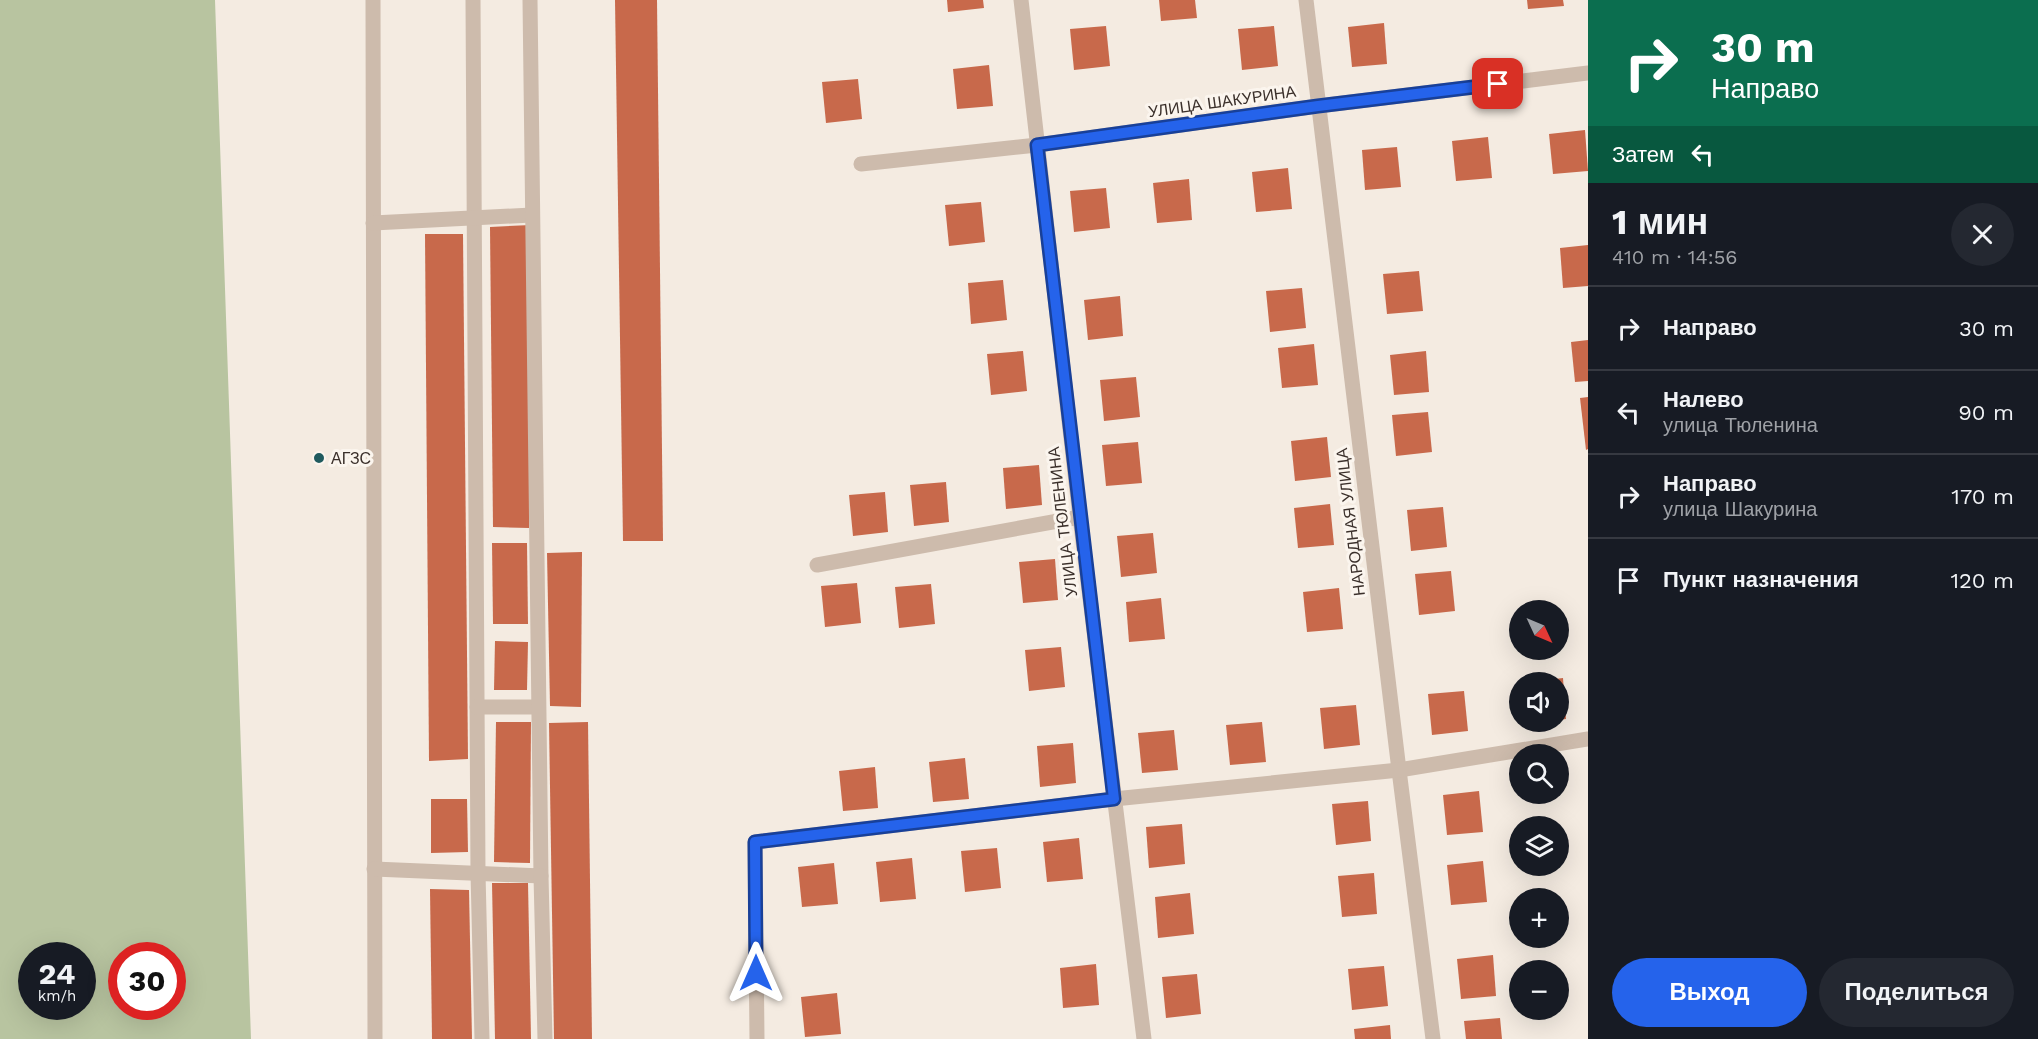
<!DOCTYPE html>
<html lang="ru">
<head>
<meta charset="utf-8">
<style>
	body { margin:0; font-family:"Work Sans",sans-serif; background:#242831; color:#f1f3f6; height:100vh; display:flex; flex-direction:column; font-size:22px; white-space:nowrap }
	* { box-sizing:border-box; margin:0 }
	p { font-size:20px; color:#9ea1a6 }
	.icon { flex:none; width:33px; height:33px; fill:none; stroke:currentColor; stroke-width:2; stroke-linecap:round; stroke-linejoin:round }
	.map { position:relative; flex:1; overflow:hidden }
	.sheet { display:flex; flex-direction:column; background:#171b24; width:450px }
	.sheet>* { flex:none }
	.hud { background:#0b6e4f; color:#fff; overflow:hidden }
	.needle { width:39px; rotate:134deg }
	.tools { position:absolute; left:1509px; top:600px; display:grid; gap:12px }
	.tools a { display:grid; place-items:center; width:60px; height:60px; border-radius:50%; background:#171b24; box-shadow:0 6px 24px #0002; font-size:30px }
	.speed { position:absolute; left:18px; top:942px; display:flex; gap:12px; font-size:30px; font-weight:700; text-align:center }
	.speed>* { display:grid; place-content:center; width:78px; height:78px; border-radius:50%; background:#171b24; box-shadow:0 6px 24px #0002; line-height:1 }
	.speed small { font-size:15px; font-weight:400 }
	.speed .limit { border:9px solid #d22; background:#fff; color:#111 }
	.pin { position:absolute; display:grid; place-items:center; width:51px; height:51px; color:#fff; margin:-26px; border-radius:12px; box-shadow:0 3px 9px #0006 }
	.me { position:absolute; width:66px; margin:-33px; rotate:0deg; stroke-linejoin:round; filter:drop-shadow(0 0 4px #0008) }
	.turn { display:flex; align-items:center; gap:21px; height:126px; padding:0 24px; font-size:27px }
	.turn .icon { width:78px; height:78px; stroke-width:2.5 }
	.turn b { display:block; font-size:42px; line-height:51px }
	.then { display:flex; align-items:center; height:57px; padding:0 24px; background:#0003; gap:12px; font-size:22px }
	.round { display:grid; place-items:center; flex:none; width:63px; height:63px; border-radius:32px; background:#242831 }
	.headline { display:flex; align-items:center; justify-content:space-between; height:102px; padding:0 24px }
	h1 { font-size:36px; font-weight:700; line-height:45px }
	.primary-button { display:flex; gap:12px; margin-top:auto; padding:12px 24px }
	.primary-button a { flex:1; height:69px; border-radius:36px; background:#2563eb; color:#fff; font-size:24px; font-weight:700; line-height:69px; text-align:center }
	.primary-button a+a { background:#242831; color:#f1f3f6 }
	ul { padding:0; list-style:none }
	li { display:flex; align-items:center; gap:18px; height:84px; padding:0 24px; border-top:2px solid #363941 }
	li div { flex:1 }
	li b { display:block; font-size:22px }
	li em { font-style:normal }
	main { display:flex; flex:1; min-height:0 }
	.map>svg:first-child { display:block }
</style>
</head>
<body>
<main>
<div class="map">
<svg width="1588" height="1039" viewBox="0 0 1588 1039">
	<rect width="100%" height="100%" fill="#f4ebe1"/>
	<!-- green -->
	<path fill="#b8c4a0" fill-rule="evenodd" d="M 0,0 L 215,0 L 251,1039 L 0,1039 ZM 32,956 L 82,956 L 82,1006 L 32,1006 ZM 122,956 L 172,956 L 172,1006 L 122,1006 Z"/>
	<!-- building -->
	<g fill="#c8694b">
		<path d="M 615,0 L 657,0 L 663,541 L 623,541 Z"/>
		<path d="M 947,0 L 983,0 L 984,8 L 948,12 Z"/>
		<path d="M 1159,0 L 1195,0 L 1197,18 L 1161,21 Z"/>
		<path d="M 1527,0 L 1563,0 L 1564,6 L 1528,9 Z"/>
		<path d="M 1384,23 L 1387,64 L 1352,67 L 1348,27 Z"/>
		<path d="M 1106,26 L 1110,66 L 1074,70 L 1070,29 Z"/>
		<path d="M 1274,26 L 1278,66 L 1242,70 L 1238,29 Z"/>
		<path d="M 989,65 L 993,106 L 957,109 L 953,69 Z"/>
		<path d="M 858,79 L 862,119 L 826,123 L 822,82 Z"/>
		<path d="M 1585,130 L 1588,171 L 1553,174 L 1549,134 Z"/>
		<path d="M 1488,137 L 1492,178 L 1456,181 L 1452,141 Z"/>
		<path d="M 1397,147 L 1401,187 L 1365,190 L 1362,150 Z"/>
		<path d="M 1288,168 L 1292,209 L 1256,212 L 1252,172 Z"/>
		<path d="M 1189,179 L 1192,220 L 1157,223 L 1153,183 Z"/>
		<path d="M 1106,188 L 1110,228 L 1074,232 L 1070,191 Z"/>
		<path d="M 981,202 L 985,242 L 949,246 L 945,205 Z"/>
		<path d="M 531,225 L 529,528 L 493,527 L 490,227 Z"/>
		<path d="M 425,234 L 463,234 L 468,759 L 429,761 Z"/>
		<path d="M 1588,245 L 1588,286 L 1563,288 L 1560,248 Z"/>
		<path d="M 1419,271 L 1423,311 L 1387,314 L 1383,274 Z"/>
		<path d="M 1003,280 L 1007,320 L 971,324 L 968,283 Z"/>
		<path d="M 1302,288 L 1306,328 L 1270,332 L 1266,291 Z"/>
		<path d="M 1120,296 L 1123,336 L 1088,340 L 1084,300 Z"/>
		<path d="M 1588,340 L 1588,381 L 1575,382 L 1571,342 Z"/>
		<path d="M 1314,344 L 1318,385 L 1282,388 L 1278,348 Z"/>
		<path d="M 1023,351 L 1027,391 L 991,395 L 987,354 Z"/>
		<path d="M 1426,351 L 1429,392 L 1394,395 L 1390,355 Z"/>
		<path d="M 1136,377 L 1140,417 L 1104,421 L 1100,380 Z"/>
		<path d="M 1588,397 L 1588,449 L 1586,450 L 1580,398 Z"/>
		<path d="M 1428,412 L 1432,452 L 1396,456 L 1392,415 Z"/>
		<path d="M 1327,437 L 1331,477 L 1295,481 L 1291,441 Z"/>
		<path d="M 1138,442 L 1142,483 L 1106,486 L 1102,445 Z"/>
		<path d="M 1039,465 L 1042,505 L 1006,509 L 1003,468 Z"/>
		<path d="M 946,482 L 949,522 L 914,526 L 910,485 Z"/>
		<path d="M 885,492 L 888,532 L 853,536 L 849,495 Z"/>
		<path d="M 1330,504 L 1334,545 L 1298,548 L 1294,508 Z"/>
		<path d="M 1443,507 L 1447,547 L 1411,551 L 1407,510 Z"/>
		<path d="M 1153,533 L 1157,573 L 1121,577 L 1117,536 Z"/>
		<path d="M 492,543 L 527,543 L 528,624 L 493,624 Z"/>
		<path d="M 582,552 L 581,707 L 550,706 L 547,553 Z"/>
		<path d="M 1055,559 L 1058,600 L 1023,603 L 1019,562 Z"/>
		<path d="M 1451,571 L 1455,611 L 1419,615 L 1415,574 Z"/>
		<path d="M 857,583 L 861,623 L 825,627 L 821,586 Z"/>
		<path d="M 931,584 L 935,624 L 899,628 L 895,587 Z"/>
		<path d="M 1339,588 L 1343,629 L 1307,632 L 1303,592 Z"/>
		<path d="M 1161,598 L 1165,639 L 1129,642 L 1126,602 Z"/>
		<path d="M 495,641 L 528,642 L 527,690 L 494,690 Z"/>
		<path d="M 1061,647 L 1065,687 L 1029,691 L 1025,650 Z"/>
		<path d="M 1563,678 L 1566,719 L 1558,720 L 1558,682 L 1538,682 L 1538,681 Z"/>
		<path d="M 1464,691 L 1468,731 L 1432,735 L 1428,694 Z"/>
		<path d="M 1356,705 L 1360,745 L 1324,749 L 1320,708 Z"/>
		<path d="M 496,722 L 531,722 L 530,863 L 494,862 Z"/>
		<path d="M 588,722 L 592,1039 L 554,1039 L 549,723 Z"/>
		<path d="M 1262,722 L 1266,762 L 1230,765 L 1226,725 Z"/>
		<path d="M 1174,730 L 1178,770 L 1142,773 L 1138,733 Z"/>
		<path d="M 1073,743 L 1076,783 L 1040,787 L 1037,746 Z"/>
		<path d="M 965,758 L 969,799 L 933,802 L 929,762 Z"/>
		<path d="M 875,767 L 878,808 L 843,811 L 839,771 Z"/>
		<path d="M 1479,791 L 1483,832 L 1447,835 L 1443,795 Z"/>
		<path d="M 431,799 L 467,799 L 468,852 L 431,853 Z"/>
		<path d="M 1368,801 L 1371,841 L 1336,845 L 1332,804 Z"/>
		<path d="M 1182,824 L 1185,864 L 1149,868 L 1146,827 Z"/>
		<path d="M 1079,838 L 1083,879 L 1047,882 L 1043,842 Z"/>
		<path d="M 997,848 L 1001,888 L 965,892 L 961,851 Z"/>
		<path d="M 912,858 L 916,899 L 880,902 L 876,862 Z"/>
		<path d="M 1483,861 L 1487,902 L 1451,905 L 1447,865 Z"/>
		<path d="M 834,863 L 838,904 L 802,907 L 798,867 Z"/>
		<path d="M 1374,873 L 1377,914 L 1342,917 L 1338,876 Z"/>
		<path d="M 492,883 L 528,883 L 531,1039 L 495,1039 Z"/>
		<path d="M 430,889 L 469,890 L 472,1039 L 432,1039 Z"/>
		<path d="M 1190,893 L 1194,934 L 1158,938 L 1155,897 Z"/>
		<path d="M 1493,955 L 1496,996 L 1461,999 L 1457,959 Z"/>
		<path d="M 1096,964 L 1099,1005 L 1063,1008 L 1060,968 Z"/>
		<path d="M 1384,966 L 1388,1006 L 1352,1010 L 1348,969 Z"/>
		<path d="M 1197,974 L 1201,1014 L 1166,1018 L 1162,977 Z"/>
		<path d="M 837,993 L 841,1034 L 805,1037 L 801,997 Z"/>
		<path d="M 1500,1018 L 1502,1039 L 1466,1039 L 1464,1021 Z"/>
		<path d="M 1390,1025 L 1391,1039 L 1355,1039 L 1354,1029 Z"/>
	</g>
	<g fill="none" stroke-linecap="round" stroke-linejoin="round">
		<!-- minor -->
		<g stroke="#cdbbac" stroke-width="15">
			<path d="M 373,0 L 375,1039"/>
			<path d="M 473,0 L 478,873 L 482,1039"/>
			<path d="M 1021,0 L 1080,517 L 1144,1039"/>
			<path d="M 1306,0 L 1399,770 L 1433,1039"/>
			<path d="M 861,164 L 1037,145 L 1318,106 L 1588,73"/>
			<path d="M 373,223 L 532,215"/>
			<path d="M 817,565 L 1080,517"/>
			<path d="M 477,707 L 538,707"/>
			<path d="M 374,869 L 541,876 L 530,0"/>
			<path d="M 541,876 L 545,1039"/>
			<path d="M 757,1039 L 755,842 L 1114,799 L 1399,770 L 1588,739"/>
		</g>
	</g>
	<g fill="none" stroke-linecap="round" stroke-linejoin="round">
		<defs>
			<path id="route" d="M 756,973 L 755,842 L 1114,799 L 1037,145 L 1318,106 L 1498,84"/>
		</defs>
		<!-- route casing -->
		<use href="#route" stroke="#184099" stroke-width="15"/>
		<!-- route -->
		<use href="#route" stroke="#2563eb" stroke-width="10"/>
	</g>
	<!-- markers -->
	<circle fill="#1f5a5e" stroke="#fbf5ee" stroke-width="2" cx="319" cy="458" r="6"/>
	<g text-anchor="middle" stroke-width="6" stroke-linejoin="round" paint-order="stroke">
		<!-- street labels -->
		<g font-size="16" fill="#3b302b" stroke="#fbf5ee">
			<text transform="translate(1222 101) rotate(-8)" y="6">УЛИЦА ШАКУРИНА</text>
			<text transform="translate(1062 522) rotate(-97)" y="6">УЛИЦА ТЮЛЕНИНА</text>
			<text transform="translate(1350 522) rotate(-97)" y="6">НАРОДНАЯ УЛИЦА</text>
		</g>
		<!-- poi labels -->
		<g font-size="16" fill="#3b302b" stroke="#fbf5ee" text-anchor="start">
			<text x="331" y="464">АГЗС</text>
		</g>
	</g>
</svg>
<div class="tools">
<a><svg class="needle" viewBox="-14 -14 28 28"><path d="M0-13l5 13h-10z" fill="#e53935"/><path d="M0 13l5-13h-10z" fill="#9ea1a6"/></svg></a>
<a><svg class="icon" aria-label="sound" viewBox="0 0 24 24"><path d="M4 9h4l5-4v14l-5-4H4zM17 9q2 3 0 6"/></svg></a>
<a><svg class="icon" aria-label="search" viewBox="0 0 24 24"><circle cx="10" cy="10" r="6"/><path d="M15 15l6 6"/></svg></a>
<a><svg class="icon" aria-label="layers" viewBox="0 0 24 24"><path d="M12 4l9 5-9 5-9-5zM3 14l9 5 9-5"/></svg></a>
<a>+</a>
<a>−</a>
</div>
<div class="speed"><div>24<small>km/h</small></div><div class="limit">30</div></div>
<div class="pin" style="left:1498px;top:84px;background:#d93025"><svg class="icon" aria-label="arrive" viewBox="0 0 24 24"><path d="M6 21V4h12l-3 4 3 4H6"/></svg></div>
<svg class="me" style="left:756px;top:973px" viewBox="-20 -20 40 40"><path d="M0-17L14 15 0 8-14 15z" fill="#2563eb" stroke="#fff" stroke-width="4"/></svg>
</div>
<section class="sheet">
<div class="hud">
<div class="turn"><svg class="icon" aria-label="right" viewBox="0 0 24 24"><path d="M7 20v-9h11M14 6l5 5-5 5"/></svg><div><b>30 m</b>Направо</div></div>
<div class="then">Затем<svg class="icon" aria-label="left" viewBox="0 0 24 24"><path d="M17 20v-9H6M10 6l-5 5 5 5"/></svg></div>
</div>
<div class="headline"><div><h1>1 мин</h1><p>410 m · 14:56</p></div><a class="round"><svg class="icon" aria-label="close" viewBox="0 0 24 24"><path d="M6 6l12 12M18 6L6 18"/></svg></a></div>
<ul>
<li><svg class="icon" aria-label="right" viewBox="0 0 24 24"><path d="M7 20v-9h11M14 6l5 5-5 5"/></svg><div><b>Направо</b></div><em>30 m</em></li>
<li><svg class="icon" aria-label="left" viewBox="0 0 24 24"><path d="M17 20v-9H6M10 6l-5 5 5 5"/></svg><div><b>Налево</b><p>улица Тюленина</p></div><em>90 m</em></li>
<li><svg class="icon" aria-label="right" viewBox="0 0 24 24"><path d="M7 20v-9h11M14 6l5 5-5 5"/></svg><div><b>Направо</b><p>улица Шакурина</p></div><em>170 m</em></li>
<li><svg class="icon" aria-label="arrive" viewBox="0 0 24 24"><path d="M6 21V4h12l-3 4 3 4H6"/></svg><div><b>Пункт назначения</b></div><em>120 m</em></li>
</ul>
<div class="primary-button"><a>Выход</a><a>Поделиться</a></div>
</section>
</main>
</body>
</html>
